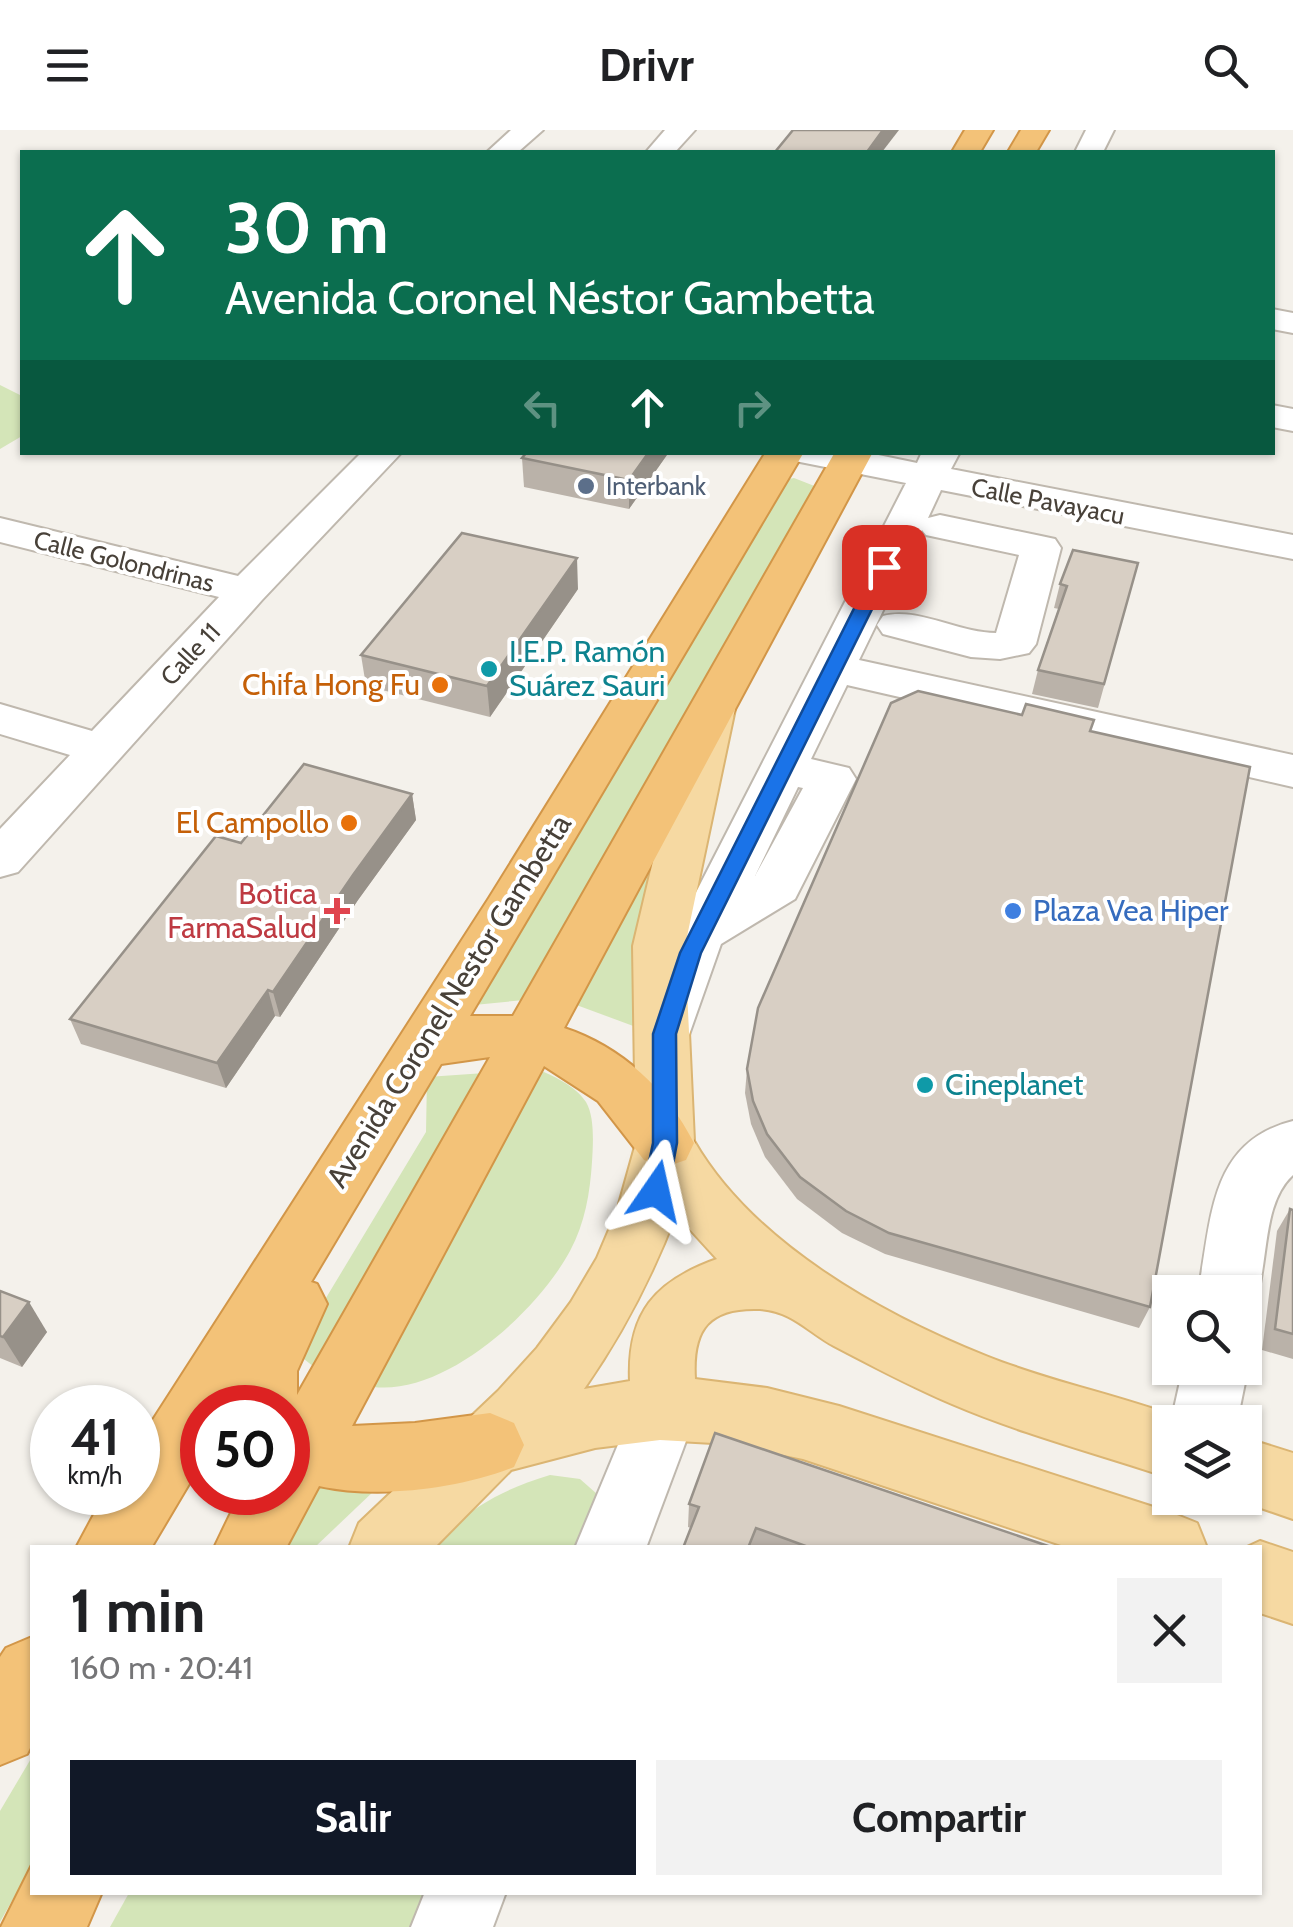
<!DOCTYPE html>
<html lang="es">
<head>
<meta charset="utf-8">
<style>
	body { margin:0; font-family:Cabin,sans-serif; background:#f2f2f2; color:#202124; height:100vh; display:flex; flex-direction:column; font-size:38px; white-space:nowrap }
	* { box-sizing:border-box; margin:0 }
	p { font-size:32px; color:#757577 }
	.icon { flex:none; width:55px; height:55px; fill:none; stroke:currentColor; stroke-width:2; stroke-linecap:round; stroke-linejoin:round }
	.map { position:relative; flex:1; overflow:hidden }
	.sheet { position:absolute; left:30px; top:1415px; width:1232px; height:350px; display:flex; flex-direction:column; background:#fff; border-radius:0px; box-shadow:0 2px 8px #0004 }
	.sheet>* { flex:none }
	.hud { position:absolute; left:20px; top:20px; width:1255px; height:305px; border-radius:0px; box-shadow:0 2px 8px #0004; background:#0b6e4f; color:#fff; overflow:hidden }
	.tools { position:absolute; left:1152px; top:1145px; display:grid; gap:20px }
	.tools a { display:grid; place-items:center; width:110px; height:110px; border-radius:0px; background:#fff; box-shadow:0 2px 8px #0004; font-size:50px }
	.speed { position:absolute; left:30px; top:1255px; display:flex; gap:20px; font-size:50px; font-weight:700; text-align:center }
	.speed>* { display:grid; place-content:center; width:130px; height:130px; border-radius:50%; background:#fff; box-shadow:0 2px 8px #0004; line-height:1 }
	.speed small { font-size:25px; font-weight:400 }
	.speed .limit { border:15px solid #d22; background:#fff; color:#111 }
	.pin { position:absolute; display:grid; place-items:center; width:85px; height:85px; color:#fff; margin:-42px; border-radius:20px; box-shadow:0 5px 15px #0006 }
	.me { position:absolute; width:110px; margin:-55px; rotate:11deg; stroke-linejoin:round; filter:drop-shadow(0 0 8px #0008) }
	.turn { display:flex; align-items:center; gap:35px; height:210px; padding:0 40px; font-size:45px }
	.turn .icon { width:130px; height:130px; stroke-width:2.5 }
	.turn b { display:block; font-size:70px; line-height:85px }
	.lanes { display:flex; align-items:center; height:95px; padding:0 40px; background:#0003; justify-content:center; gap:50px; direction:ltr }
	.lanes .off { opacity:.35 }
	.round { display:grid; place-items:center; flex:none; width:105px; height:105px; border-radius:0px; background:#f2f2f2 }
	.head { display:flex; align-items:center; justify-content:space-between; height:170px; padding:0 40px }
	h1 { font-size:60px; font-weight:700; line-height:75px }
	.primary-button { display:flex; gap:20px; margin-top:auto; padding:20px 40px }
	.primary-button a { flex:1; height:115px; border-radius:0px; background:#111827; color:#fff; font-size:40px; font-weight:700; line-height:115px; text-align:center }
	.primary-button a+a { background:#f2f2f2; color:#202124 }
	header { display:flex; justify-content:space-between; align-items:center; height:130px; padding:0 40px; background:#fff; font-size:45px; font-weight:700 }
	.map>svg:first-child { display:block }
</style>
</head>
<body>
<header><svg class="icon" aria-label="menu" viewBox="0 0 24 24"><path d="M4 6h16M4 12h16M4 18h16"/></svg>Drivr<svg class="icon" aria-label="search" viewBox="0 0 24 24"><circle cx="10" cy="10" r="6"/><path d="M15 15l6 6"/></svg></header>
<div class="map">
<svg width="1293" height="1797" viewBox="0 0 1293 1797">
	<rect width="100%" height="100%" fill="#f4f1eb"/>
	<!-- green -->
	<g fill="#d4e5b8">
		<path d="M 0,255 L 22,266 L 22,306 L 0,319 Z"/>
		<path d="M 794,348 L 817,357 L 524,870 L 474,875 L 784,350 Z"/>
		<path d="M 654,725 L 636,897 L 571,873 Z"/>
		<path d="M 535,938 C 553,946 575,955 586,972 C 595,987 593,1015 592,1032 C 590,1063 585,1093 570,1121 C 537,1183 437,1274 363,1255 Z"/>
		<path d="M 485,943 L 314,1237 L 294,1221 L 426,1002 L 427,947 Z"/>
		<path d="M 550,1345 L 580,1349 L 597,1364 L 575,1417 L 425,1418 C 470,1380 494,1362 550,1345 Z"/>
		<path d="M 313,1351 L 376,1359 L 315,1417 L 278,1418 Z"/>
		<path d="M 32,1627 L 32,1735 L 0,1792 L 0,1681 Z"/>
		<path d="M 129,1763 L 432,1763 L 418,1797 L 110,1797 Z"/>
	</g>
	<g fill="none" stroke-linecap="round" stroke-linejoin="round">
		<defs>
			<g id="minor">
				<path d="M 511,0 L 543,0 L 518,22 L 487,22 Z"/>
				<path d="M 665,0 L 695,0 L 675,22 L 646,22 Z"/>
				<path d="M 1086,0 L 1114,0 L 1103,22 L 1075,22 Z"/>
				<path d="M 1272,179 L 1293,183 L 1293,203 L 1272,199 Z"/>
				<path d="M 1272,275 L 1293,279 L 1293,301 L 1272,297 Z"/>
				<path d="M 362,322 L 402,322 L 262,470 L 18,742 L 0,747 L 0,699 L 70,625 L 0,604 L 0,574 L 92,601 L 219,467 L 0,412 L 0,388 L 238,446 Z"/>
				<path d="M 785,322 L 864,322 L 917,333 L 922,322 L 960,322 L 951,339 L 1293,405 L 1293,429 L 941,360 L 928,388 L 940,385 L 1041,406 L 1055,409 L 1061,418 L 1036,514 L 1029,523 L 1000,529 L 971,527 L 883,504 L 877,495 L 883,486 C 919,477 958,503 996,503 L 1019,425 L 926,405 L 922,400 L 859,530 L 1293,625 L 1293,657 L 847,555 L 811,629 L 849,638 L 856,649 L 795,769 L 721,814 L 684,919 L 664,925 L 644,919 L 636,904 L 665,823 L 906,353 L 790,330 ZM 798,657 L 803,658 L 755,746 Z"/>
				<path d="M 1293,991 L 1293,1045 C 1259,1076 1271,1140 1251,1182 L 1245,1184 L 1245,1162 L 1198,1162 C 1212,1091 1208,1012 1293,991 Z"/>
				<path d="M 1245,1232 L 1248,1238 L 1237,1292 L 1171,1292 L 1183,1238 L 1245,1238 Z"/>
				<path d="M 665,1248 L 688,1257 L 698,1279 L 646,1418 L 575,1418 L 642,1257 Z"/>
				<path d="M 425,1762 L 506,1762 L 493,1797 L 411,1797 Z"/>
			</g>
			<g id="major">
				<path d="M 712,565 L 728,569 L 735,579 L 685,816 L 694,1011 C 752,1112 880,1184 986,1226 C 1053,1253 1124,1266 1191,1292 L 1170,1292 L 1170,1348 C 1098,1324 1022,1304 952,1274 C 912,1257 872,1236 834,1216 C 808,1202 792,1181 760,1179 C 709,1177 692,1199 695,1249 L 767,1258 L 839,1276 L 1172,1383 L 1197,1393 L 1207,1418 L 1070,1418 L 803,1329 L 731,1314 L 660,1310 L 595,1318 L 511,1340 L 434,1418 L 349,1418 L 359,1393 L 498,1261 L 537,1218 L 571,1172 L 597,1128 L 617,1081 L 636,1013 L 633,816 L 689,579 L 696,569 ZM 676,1084 L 717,1129 C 655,1151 627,1183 630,1251 L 584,1259 C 623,1203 652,1147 676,1084 Z"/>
				<path d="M 1245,1308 L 1293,1323 L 1293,1389 L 1232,1368 L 1245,1368 Z"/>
				<path d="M 1260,1411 L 1293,1422 L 1293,1494 L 1260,1483 L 1260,1418 L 1245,1418 Z"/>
			</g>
			<g id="highway">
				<path d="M 965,0 L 993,0 L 980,22 L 952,22 Z"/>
				<path d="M 1021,0 L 1049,0 L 1036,22 L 1008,22 Z"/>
				<path d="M 766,322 L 804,322 L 470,886 L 513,886 L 835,322 L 873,322 L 564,898 C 622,917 667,960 694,1013 L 686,1030 L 665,1037 L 644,1030 L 598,971 L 544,936 L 352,1296 L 415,1293 L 490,1283 L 514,1293 L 524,1315 L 514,1337 C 458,1359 379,1369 319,1356 L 286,1418 L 214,1418 L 241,1362 L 288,1362 L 288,1278 L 202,1278 L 202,1332 L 151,1418 L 76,1418 L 106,1362 L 138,1362 L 138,1313 L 489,768 ZM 490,927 L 297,1265 L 297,1241 L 327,1174 L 317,1154 L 311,1152 L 441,934 Z"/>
				<path d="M 32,1507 L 32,1614 L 27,1624 L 0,1635 L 0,1527 L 6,1518 Z"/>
				<path d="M 32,1735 L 32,1762 L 102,1762 L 87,1797 L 1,1797 Z"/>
			</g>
		</defs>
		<!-- minor casing -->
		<use href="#minor" stroke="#bfb8ae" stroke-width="4"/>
		<!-- major casing -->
		<use href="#major" stroke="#dbb573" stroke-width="4"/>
		<!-- highway casing -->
		<use href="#highway" stroke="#d29648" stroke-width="4"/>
		<!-- minor -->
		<use href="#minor" fill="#fff" fill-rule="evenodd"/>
		<!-- major -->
		<use href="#major" fill="#f6d9a2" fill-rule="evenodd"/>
		<!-- highway -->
		<use href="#highway" fill="#f3c278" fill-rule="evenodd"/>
	</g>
	<!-- wall -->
	<g fill="#bab2a9">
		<path d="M 527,322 L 669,322 L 629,379 L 524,357 L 522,328 Z"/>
		<path d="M 1138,433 L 1098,578 L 1032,564 L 1038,540 L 1059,479 L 1054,478 L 1060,454 Z"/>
		<path d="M 578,459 L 490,587 L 366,556 L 361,525 Z"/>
		<path d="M 1090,601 L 1150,1177 L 1139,1198 L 885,1124 L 842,1103 L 797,1069 L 765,1027 L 751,994 L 745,963 L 747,939 Z"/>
		<path d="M 412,664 L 416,690 L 358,770 L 280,887 L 275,886 L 226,958 L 81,914 L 70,889 L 241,713 Z"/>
		<path d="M 1290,1079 L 1293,1080 L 1293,1229 L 1262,1220 L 1277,1101 Z"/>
		<path d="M 0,1161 L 47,1202 L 22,1237 L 0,1228 Z"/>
		<path d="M 689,1374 L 1054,1418 L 683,1418 L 691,1398 L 688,1397 Z"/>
	</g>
	<!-- shaded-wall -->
	<g fill="#979189">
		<path d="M 883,0 L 899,0 L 882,22 L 867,22 Z"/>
		<path d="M 649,322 L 669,322 L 629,379 L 629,350 Z"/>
		<path d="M 577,428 L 578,459 L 490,587 L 487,556 Z"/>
		<path d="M 412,664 L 416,690 L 358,770 L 280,887 L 273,862 L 353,745 Z"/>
		<path d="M 268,860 L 275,886 L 226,958 L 217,933 Z"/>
		<path d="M 29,1172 L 47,1202 L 22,1237 L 3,1207 Z"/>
	</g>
	<!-- building -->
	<g fill="#d8cfc4" stroke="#979189" stroke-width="2.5">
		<path d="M 793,0 L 883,0 L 867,22 L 775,22 Z"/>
		<path d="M 527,322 L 649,322 L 629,350 L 522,328 Z"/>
		<path d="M 462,403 L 577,428 L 487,556 L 361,525 Z"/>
		<path d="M 1073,420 L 1138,433 L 1104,554 L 1038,540 L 1067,456 L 1060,454 Z"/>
		<path d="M 918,561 L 1022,585 L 1026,574 L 1094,590 L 1090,601 L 1250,637 L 1150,1177 L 889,1103 L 846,1081 L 800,1047 L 767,1004 L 753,971 L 747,939 L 758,878 L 891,573 Z"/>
		<path d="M 304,634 L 412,664 L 353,745 L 273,862 L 268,860 L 217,933 L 70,889 L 216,706 L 241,713 Z"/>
		<path d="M 1290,1079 L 1293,1080 L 1293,1204 L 1275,1199 Z"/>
		<path d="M 0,1161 L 29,1172 L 3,1207 L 0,1206 Z"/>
		<path d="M 715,1303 L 1054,1418 L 811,1418 L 756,1398 L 748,1418 L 683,1418 L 699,1377 L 689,1374 Z"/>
	</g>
	<!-- route -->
	<path fill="#1a73e8" stroke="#114b97" stroke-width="2.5" d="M 884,432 L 893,437 L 701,823 L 676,904 L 677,1013 L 668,1061 L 664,1069 L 656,1072 L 647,1069 L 643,1061 L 653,1013 L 653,904 L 680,823 L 875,437 Z"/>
	<!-- markers -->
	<circle fill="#5c6f8a" stroke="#fff" stroke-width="4" cx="586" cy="356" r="10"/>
	<g fill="#0f9aa8" stroke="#fff" stroke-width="4">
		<circle cx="489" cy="539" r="10"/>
		<circle cx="925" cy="955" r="10"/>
	</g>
	<g fill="#e8710a" stroke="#fff" stroke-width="4">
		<circle cx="440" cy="555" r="10"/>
		<circle cx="349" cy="693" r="10"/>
	</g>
	<path fill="#e0444e" stroke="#fff" stroke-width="4" d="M332 766h10v10h10v10h-10v10h-10v-10h-10v-10h10z"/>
	<circle fill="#3f7fe0" stroke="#fff" stroke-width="4" cx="1013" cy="781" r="10"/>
	<g text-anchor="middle" stroke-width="8" stroke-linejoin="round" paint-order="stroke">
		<!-- far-service labels -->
		<g font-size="25" fill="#4e5e75" stroke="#fff" text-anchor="start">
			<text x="606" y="365">Interbank</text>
		</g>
		<!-- far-street labels -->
		<g font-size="25" fill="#484139" stroke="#fff">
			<text transform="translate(1048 371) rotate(11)" y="9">Calle Pavayacu</text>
			<text transform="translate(124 431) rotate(14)" y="9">Calle Golondrinas</text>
			<text transform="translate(190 524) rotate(-47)" y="9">Calle 11</text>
		</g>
		<!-- culture labels -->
		<g font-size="30" fill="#0d838f" stroke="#fff" text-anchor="start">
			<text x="509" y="532">I.E.P. Ramón<tspan x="509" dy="34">Suárez Sauri</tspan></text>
			<text x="945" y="965">Cineplanet</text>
		</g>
		<!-- food labels -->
		<g font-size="30" fill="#c56008" stroke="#fff" text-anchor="end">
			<text x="420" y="565">Chifa Hong Fu</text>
			<text x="329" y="703">El Campollo</text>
		</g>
		<!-- health labels -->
		<g font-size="30" fill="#be3a42" stroke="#fff" text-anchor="end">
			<text x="317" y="774">Botica<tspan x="317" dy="34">FarmaSalud</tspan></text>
		</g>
		<!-- shop labels -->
		<g font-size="30" fill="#366cbe" stroke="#fff" text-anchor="start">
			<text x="1033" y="791">Plaza Vea Hiper</text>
		</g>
		<!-- street labels -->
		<g font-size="30" fill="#484139" stroke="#fff">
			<text transform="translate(449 871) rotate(-58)" y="10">Avenida Coronel Nestor Gambetta</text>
		</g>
	</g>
</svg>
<div class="tools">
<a><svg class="icon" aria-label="search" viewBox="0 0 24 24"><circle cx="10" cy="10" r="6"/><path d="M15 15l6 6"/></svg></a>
<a><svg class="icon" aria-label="layers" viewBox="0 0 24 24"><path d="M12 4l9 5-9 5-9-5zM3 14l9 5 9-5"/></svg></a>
</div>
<div class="speed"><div>41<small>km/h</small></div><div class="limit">50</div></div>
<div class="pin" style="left:884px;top:437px;background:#d93025"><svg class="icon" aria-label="arrive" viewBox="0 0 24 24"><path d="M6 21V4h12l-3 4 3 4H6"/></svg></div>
<svg class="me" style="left:656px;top:1061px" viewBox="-20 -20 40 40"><path d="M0-17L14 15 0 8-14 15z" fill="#1a73e8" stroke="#fff" stroke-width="4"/></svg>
<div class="hud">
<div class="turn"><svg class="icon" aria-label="ahead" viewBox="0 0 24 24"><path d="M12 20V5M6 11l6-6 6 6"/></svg><div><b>30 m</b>Avenida Coronel Néstor Gambetta</div></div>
<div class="lanes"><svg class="icon off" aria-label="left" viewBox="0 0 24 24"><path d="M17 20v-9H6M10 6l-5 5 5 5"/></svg><svg class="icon" aria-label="ahead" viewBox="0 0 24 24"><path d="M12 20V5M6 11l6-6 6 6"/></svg><svg class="icon off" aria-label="right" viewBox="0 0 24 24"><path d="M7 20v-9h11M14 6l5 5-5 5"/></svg></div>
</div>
<section class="sheet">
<div class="head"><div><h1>1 min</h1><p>160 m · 20:41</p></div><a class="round"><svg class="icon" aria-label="close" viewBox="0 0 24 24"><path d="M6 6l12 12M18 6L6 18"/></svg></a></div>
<div class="primary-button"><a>Salir</a><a>Compartir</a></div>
</section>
</div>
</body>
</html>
